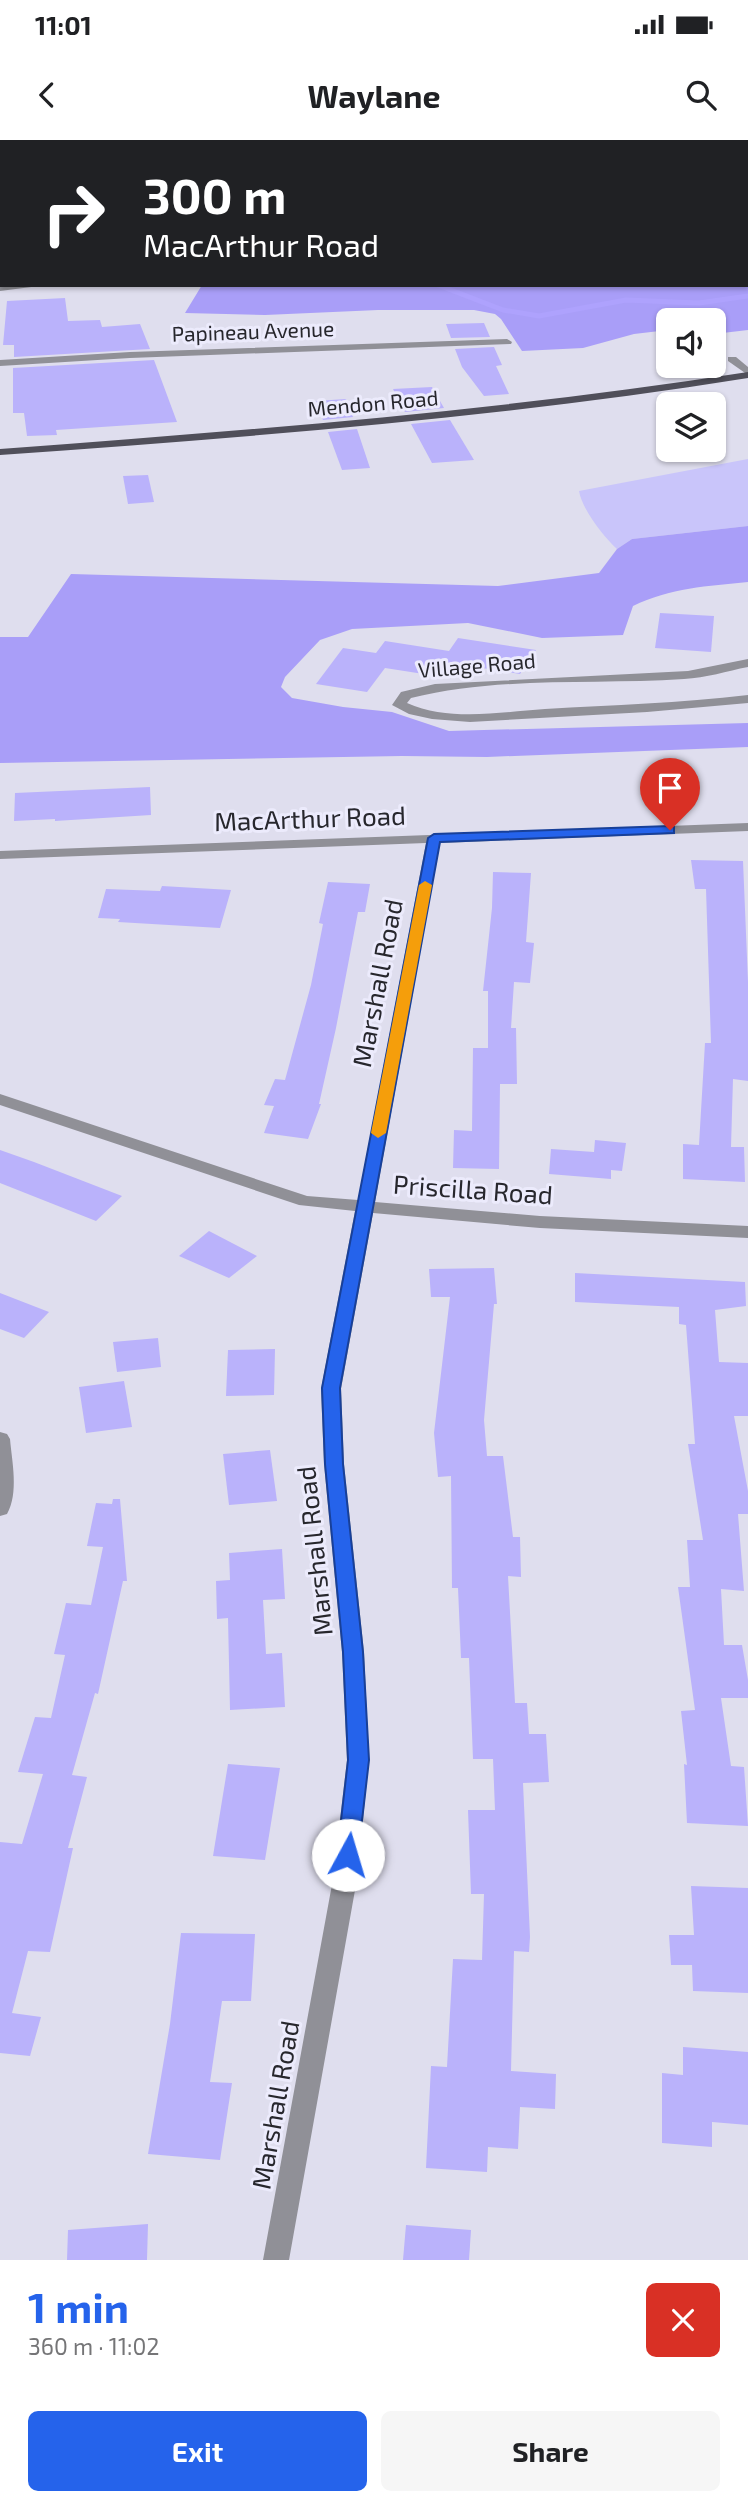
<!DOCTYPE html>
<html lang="en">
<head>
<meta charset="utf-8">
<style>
	body { margin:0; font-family:"Exo 2",sans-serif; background:#f6f6f6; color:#202124; height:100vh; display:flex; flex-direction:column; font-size:26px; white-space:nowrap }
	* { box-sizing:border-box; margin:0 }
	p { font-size:23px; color:#757577 }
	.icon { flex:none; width:38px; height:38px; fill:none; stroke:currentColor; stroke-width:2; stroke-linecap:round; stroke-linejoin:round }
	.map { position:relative; height:2120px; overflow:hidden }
	.sheet { display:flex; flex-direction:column; background:#fff; flex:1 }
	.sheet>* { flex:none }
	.guide { position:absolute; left:0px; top:0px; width:749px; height:147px; box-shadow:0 2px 5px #0004; background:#202124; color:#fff; overflow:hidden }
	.tools { position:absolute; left:656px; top:168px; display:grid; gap:14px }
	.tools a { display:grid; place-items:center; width:70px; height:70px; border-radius:10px; background:#fff; box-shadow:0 2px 5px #0004; font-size:35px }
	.pin { position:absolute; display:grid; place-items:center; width:60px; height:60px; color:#fff; margin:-72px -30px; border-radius:50% 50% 50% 0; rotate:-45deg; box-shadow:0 0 7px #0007 }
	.pin .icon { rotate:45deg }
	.me { position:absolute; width:77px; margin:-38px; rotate:6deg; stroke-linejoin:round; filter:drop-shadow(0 0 5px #0008) }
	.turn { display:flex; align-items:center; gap:24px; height:147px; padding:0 28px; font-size:32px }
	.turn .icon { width:91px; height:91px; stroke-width:2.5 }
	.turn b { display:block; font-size:49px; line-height:60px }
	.round { display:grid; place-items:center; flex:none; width:74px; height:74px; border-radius:10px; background:#f6f6f6 }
	.headline { display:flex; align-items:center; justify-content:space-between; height:119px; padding:0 28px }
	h1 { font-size:42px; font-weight:700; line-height:52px; color:#2563eb }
	.button { display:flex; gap:14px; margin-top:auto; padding:14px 28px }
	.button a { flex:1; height:80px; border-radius:10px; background:#2563eb; color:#fff; font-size:28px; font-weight:700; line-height:80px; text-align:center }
	.button a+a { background:#f6f6f6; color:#202124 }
	.status { display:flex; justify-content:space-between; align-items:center; height:49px; padding:0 35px; background:#fff; direction:ltr }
	.status svg { height:19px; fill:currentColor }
	header { display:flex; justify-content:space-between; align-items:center; height:91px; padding:0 28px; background:#fff; font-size:32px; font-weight:700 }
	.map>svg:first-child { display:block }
</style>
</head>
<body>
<div class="status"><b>11:01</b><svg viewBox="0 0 49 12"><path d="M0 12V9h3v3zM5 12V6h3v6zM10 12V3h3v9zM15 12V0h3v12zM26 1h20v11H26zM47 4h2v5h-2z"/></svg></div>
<header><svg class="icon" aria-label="back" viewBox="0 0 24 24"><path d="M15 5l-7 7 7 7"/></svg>Waylane<svg class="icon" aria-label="search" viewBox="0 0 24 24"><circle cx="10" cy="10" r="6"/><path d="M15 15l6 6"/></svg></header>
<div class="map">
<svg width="748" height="2120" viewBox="0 0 748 2120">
	<rect width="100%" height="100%" fill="#dfdeee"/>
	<!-- green -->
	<path fill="#c9c5fa" d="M 748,319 L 748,386 L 632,399 L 617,409 C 603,396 582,369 579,351 Z"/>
	<!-- forest -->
	<g fill="#a99ef8">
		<path d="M 418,0 L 748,0 L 748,19 L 747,2 L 404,2 Z"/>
		<path d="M 748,58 L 748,190 L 714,194 L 714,180 L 668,180 L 668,190 L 634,194 L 583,208 L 522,211 L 501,179 L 495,174 L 474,170 L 378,170 L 265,175 L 185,173 L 202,145 L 747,145 Z"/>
		<path d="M 748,386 L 748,442 C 708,446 670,448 633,466 L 623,495 L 542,498 L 468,483 L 352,489 L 320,500 L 285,537 L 281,547 L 292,558 L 343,567 L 392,572 L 449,591 L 748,583 L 748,607 L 487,617 L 402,616 L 0,623 L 0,497 L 28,497 L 71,434 L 498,446 L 599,433 L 617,409 L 632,399 Z"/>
	</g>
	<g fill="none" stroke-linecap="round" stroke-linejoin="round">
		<!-- stream -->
		<path stroke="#aea2fd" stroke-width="5" d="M 438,145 L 503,170 L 539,176 L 626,160 L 699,163 L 748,156"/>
	</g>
	<!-- building -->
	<g fill="#bab2fb">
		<path d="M 65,158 L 68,181 L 100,180 L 102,187 L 140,184 L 150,209 L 14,217 L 14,205 L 3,205 L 7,161 Z"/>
		<path d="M 484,183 L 490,197 L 451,198 L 446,184 Z"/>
		<path d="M 494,207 L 502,225 L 496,226 L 509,254 L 484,256 L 462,227 L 455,209 Z"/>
		<path d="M 154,220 L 177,282 L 56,290 L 57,295 L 27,296 L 24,273 L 13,273 L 13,228 Z"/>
		<path d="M 432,247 L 444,268 L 405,272 L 393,249 Z"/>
		<path d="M 346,259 L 353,277 L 323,280 L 316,261 Z"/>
		<path d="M 450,280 L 474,320 L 432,323 L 411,284 Z"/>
		<path d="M 357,289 L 370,328 L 342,330 L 328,292 Z"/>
		<path d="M 148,335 L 154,362 L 128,364 L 123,336 Z"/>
		<path d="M 660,473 L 714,476 L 711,512 L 655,508 Z"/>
		<path d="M 458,498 L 536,510 L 520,534 L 452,523 L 443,537 L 385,528 L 367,552 L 316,544 L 343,508 L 376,513 L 385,501 L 449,511 Z"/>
		<path d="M 150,647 L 151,675 L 55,681 L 55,679 L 14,681 L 15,653 Z"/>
		<path d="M 691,720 L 743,721 L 748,842 L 748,941 L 733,939 L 731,1007 L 744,1007 L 745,1042 L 683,1039 L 683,1004 L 699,1005 L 705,903 L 711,903 L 706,749 L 695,749 Z"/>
		<path d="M 493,732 L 531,733 L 526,802 L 534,803 L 530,843 L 514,842 L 511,888 L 516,888 L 517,944 L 500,944 L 499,1029 L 453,1028 L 454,990 L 472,991 L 473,908 L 488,908 L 488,851 L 483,851 L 492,768 Z"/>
		<path d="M 328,742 L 370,744 L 365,772 L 358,772 L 336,888 L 319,964 L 321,964 L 308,999 L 264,993 L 274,966 L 264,965 L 275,939 L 285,940 L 311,845 L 323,784 L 319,783 Z"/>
		<path d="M 162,746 L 231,750 L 220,788 L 118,782 L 120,779 L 98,778 L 106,749 L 160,751 Z"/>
		<path d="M 595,1000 L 626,1003 L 622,1031 L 611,1030 L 611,1039 L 549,1034 L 551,1009 L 594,1012 Z"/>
		<path d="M 0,1010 L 34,1022 L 122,1056 L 96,1081 L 0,1043 Z"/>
		<path d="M 209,1091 L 257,1116 L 229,1138 L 179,1116 Z"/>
		<path d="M 494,1128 L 497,1164 L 494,1164 L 484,1280 L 487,1316 L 503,1316 L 513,1397 L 520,1397 L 521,1437 L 508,1436 L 515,1563 L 527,1563 L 529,1594 L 546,1594 L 549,1642 L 523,1643 L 530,1797 L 529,1812 L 514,1811 L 511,1931 L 556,1934 L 555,1969 L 520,1967 L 518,2009 L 488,2007 L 487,2032 L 426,2028 L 431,1926 L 447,1927 L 453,1819 L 482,1820 L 484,1754 L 471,1754 L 468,1670 L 495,1670 L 493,1619 L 473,1619 L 469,1518 L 461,1518 L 458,1448 L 452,1448 L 451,1336 L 438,1337 L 434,1293 L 450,1157 L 431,1157 L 429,1129 Z"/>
		<path d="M 575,1133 L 745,1142 L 746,1166 L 715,1170 L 719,1222 L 748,1223 L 748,1276 L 734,1276 L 748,1351 L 748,1374 L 738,1374 L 744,1451 L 721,1449 L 724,1505 L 742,1505 L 748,1540 L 748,1558 L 721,1558 L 731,1626 L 744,1627 L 748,1686 L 687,1683 L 684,1624 L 687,1625 L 681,1571 L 695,1570 L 678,1447 L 690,1447 L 687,1400 L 703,1400 L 688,1304 L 695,1304 L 686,1185 L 679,1184 L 679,1167 L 575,1162 Z"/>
		<path d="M 0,1153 L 49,1172 L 24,1198 L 0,1189 Z"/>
		<path d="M 158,1198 L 161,1227 L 117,1232 L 113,1202 Z"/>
		<path d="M 275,1209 L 274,1255 L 226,1256 L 228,1210 Z"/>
		<path d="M 124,1241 L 132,1287 L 86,1293 L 79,1247 Z"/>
		<path d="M 270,1310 L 277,1361 L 229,1365 L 223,1314 Z"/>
		<path d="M 113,1359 L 120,1359 L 127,1441 L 123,1441 L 98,1554 L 95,1553 L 72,1635 L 87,1637 L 68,1708 L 73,1708 L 50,1812 L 28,1811 L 12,1873 L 41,1877 L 30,1916 L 0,1913 L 0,1702 L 22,1704 L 43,1634 L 18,1632 L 35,1577 L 51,1578 L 65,1515 L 54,1514 L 66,1463 L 91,1465 L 103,1407 L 87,1406 L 96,1363 L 112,1364 Z"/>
		<path d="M 282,1409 L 285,1459 L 263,1460 L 266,1514 L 282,1513 L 285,1567 L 230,1570 L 228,1478 L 217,1479 L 216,1441 L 230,1440 L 229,1413 Z"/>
		<path d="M 228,1624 L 280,1628 L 265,1720 L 213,1716 Z"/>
		<path d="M 691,1746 L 748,1748 L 748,1853 L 693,1851 L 692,1825 L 671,1825 L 669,1795 L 694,1795 Z"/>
		<path d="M 181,1793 L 255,1794 L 251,1861 L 222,1861 L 210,1942 L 232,1943 L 220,2020 L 148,2014 L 170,1884 Z"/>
		<path d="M 683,1907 L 748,1912 L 748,1985 L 712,1982 L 712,2007 L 662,2003 L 662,1933 L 683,1935 Z"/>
		<path d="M 148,2084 L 147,2120 L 67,2120 L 68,2090 Z"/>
		<path d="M 406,2085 L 471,2090 L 469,2120 L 403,2120 Z"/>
	</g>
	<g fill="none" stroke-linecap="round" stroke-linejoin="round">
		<!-- minor -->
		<g fill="#909097" fill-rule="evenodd">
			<rect x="0" y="21" width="2" height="6"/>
			<path d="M 0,62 L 2,63 L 2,69 L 0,68 Z"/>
			<path d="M 0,145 L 47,145 L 0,151 Z"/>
			<path d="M 507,199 L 512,202 L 511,204 L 130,218 L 0,226 L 0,220 L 130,212 Z"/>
			<path d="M 728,217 L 736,217 L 748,227 L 748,235 L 728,221 Z"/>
			<path d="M 748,519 L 748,527 C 727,531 706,538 684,539 C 594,545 499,536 411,558 L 407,563 C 450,582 500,572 545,569 C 613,565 680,563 748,555 L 748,563 L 647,572 L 470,582 L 432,579 L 409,574 L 392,565 L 401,552 L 435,544 L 688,531 Z"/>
			<path d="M 748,683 L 748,691 L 440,703 L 375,1062 L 540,1076 L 748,1086 L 748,1098 L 540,1088 L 373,1073 L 341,1249 L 344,1324 L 364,1512 L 369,1620 L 357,1739 L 289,2120 L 263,2120 L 333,1739 L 347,1620 L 342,1512 L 324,1324 L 321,1249 L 355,1071 L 299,1065 L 0,965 L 0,954 L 307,1056 L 358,1060 L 426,703 L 0,719 L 0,711 Z"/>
			<path d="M 0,1292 L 7,1294 L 10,1299 C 12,1322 19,1353 7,1374 L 0,1376 Z"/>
		</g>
		<!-- primary -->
		<path fill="#504f5a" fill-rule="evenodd" d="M 748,232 L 748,238 C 500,278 250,297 0,315 L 0,309 C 250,290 500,271 748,232 Z"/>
	</g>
	<!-- route -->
	<path fill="#2563eb" stroke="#184099" stroke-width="2" d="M 670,686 L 674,687 L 674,693 L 440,702 L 340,1248 L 343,1324 L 363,1512 L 369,1620 L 358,1715 L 355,1722 L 348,1724 L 340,1722 L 337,1715 L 348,1620 L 343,1512 L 325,1324 L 322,1248 L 428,698 L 434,694 Z"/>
	<!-- slow -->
	<path fill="#f59e0b" d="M 425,741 L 432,745 L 386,993 L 378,998 L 371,993 L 419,745 Z"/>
	<g text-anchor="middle" stroke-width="6" stroke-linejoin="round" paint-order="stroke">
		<!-- far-street labels -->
		<g font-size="21" fill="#27272d" stroke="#ecebfc">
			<text transform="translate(253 192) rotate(-2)" y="7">Papineau Avenue</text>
			<text transform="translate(373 264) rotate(-5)" y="7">Mendon Road</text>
			<text transform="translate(477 526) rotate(-5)" y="7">Village Road</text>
		</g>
		<!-- street labels -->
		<g font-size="26" fill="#27272d" stroke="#ecebfc">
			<text transform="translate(310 679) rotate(-2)" y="9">MacArthur Road</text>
			<text transform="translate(378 843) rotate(-79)" y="9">Marshall Road</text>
			<text transform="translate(473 1050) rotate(4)" y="9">Priscilla Road</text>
			<text transform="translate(315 1411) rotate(-96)" y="9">Marshall Road</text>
			<text transform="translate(276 1965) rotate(-80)" y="9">Marshall Road</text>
		</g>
	</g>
</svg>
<div class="tools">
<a><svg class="icon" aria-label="sound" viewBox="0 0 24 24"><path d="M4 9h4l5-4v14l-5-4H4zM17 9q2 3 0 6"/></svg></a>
<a><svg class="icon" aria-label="layers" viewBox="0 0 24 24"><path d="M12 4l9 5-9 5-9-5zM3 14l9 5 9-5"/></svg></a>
</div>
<div class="pin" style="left:670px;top:690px;background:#d93025"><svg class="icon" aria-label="arrive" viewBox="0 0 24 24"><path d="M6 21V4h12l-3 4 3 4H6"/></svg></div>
<svg class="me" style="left:348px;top:1715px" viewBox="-20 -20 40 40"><circle r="19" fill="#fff"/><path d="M0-13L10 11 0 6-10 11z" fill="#2563eb"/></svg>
<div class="guide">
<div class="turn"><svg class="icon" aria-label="right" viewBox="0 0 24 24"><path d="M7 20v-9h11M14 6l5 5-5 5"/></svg><div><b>300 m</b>MacArthur Road</div></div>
</div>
</div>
<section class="sheet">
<div class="headline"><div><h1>1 min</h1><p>360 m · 11:02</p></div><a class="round" style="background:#d93025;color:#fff"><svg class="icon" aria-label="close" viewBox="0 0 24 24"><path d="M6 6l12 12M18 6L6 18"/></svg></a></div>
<div class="button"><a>Exit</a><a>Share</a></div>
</section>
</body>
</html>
